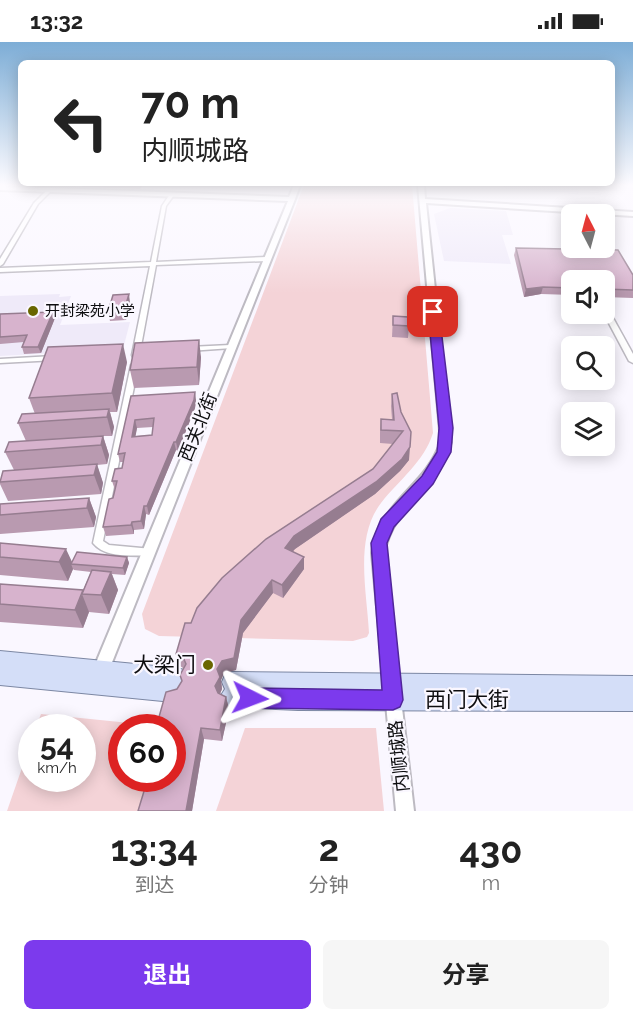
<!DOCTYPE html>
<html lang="zh">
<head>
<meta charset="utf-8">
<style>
	body { margin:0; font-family:Raleway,"Noto Sans SC",sans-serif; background:#f6f6f6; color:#222; height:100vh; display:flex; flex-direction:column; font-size:22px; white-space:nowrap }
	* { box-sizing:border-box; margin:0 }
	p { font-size:20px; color:#767676 }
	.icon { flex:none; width:33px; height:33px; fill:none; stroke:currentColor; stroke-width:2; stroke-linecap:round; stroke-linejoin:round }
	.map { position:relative; height:769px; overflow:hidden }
	.sheet { display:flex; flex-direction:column; background:#fff; flex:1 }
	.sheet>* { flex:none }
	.guide { position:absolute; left:18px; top:18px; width:597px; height:126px; border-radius:9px; box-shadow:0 3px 15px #0003; background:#fff; color:#222; overflow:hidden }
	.needle { width:39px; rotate:354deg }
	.buttons { position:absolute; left:561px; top:162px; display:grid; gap:12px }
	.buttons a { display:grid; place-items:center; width:54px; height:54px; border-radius:9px; background:#fff; box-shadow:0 3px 15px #0003; font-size:30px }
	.speed { position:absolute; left:18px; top:672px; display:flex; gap:12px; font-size:30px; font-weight:700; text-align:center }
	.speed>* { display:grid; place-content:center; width:78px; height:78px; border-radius:50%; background:#fff; box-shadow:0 3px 15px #0003; line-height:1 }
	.speed small { font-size:15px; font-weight:400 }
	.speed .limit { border:9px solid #d22; background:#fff; color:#111 }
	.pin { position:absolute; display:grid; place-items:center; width:51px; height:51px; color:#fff; margin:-26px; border-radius:12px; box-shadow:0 3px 9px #0006 }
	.me { position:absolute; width:66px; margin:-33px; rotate:93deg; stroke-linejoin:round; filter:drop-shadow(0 0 4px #0008) }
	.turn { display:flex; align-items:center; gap:21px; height:126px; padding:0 24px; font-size:27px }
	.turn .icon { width:78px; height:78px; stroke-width:2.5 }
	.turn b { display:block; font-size:42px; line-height:51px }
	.eta { display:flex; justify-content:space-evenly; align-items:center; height:102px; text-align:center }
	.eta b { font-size:36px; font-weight:700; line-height:42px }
	.cta { display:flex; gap:12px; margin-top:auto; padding:12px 24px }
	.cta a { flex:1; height:69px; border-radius:9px; background:#7c3aed; color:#fff; font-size:24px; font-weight:700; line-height:69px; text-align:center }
	.cta a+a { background:#f6f6f6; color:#222 }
	.status { display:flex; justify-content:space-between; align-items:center; height:42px; padding:0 30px; background:#fff; direction:ltr }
	.status svg { height:16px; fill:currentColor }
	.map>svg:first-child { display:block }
</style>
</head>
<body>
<div class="status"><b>13:32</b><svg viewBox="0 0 49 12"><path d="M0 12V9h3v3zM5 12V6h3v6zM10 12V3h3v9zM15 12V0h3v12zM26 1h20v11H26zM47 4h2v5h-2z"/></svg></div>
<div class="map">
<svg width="633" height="769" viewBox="0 0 633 769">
	<rect width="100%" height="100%" fill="#faf7ff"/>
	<!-- built -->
	<g fill="#efeaf9">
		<path d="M 504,143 L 580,143 L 578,152 L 504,146 Z"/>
		<path d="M 450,166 L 506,169 L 513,193 L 502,193 L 511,222 L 444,219 L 434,172 Z"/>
		<path d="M 60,252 L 59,255 L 71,254 L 60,283 L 130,280 L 123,307 L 0,314 L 0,254 Z"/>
	</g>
	<!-- green -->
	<g fill="#f4d3d7">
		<path d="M 304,143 L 412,143 L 433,391 C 424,420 399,438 381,461 C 354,496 367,550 369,591 L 367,595 L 353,599 L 159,594 L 145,587 L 142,572 Z"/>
		<path d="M 41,672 L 159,684 L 122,686 L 122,736 L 152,737 L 141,769 L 7,769 L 31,700 L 32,736 L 82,736 L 82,686 L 36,685 Z"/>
		<path d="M 245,686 L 376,686 L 384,769 L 216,769 Z"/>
	</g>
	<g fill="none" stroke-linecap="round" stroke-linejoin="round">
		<defs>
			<g id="minor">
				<path d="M 48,147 L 52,148 L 38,162 L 3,222 L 0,224 L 0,217 L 34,161 Z"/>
				<path d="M 170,152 L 174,153 L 166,164 L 156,220 L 266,215 L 269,217 L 266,219 L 156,223 L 139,315 L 133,315 L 132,313 L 150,224 L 0,230 L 0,226 L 151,220 L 162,164 Z"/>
				<path d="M 604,263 L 607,265 L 633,312 L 633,321 L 629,319 L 604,272 Z"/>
				<path d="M 230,303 L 234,305 L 232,306 L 189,309 L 185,307 L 189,305 Z"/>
				<path d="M 53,314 L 57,316 L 56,318 L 0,321 L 0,317 Z"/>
				<path d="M 131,323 L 134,323 L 138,325 L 103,499 L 109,503 L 152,507 L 153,510 L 152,513 L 148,514 C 130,513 105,516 93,501 Z"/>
			</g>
			<g id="tertiary">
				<path d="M 294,143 L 300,143 L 295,157 L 109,628 L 106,633 L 101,635 L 96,633 L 93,628 L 288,159 L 0,148 L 0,144 L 289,155 Z"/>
				<path d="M 418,143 L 424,143 L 425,157 L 633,170 L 633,174 L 426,161 L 451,400 C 447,412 443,423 435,434 C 414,462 392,473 384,511 L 414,769 L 396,769 L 372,511 C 374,498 378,487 385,476 C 404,447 428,435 441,400 Z"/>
			</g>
			<g id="primary">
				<path d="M 0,609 L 177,626 L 184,628 L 187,635 L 184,642 L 180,643 L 183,650 L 180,657 L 173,660 L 0,643 Z"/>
				<path d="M 232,630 L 633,634 L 633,669 L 298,668 L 230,665 L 223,662 L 220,655 L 225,647 L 222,640 L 225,633 Z"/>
			</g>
		</defs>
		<!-- minor casing -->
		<use href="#minor" stroke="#bdbac2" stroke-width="3"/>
		<!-- tertiary casing -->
		<use href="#tertiary" stroke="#bdbac2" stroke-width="4"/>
		<!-- primary casing -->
		<use href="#primary" stroke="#7c87a3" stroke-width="2"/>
		<!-- minor -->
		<use href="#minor" fill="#fff" fill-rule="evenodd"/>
		<!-- tertiary -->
		<use href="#tertiary" fill="#fff" fill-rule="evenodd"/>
		<!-- primary -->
		<use href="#primary" fill="#d4def8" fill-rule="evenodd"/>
	</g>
	<!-- wall -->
	<g fill="#b99ab0" fill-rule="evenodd">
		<path d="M 82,143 L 143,143 L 140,147 L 83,145 Z"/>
		<path d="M 516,206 L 633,233 L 633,256 L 604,255 L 604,238 L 572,238 L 572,253 L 541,252 L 524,255 L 514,213 Z"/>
		<path d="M 130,261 L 126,278 L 110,279 L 108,270 Z"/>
		<path d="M 53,270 L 55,276 L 41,311 L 24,312 L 22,305 L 24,300 L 0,302 L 0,272 Z"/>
		<path d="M 393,274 L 409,284 L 408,296 L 392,295 Z"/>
		<path d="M 201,315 L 199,343 L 134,346 L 130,328 Z"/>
		<path d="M 127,320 L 117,370 L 110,370 L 114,385 L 112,394 L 103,394 L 109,413 L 107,422 L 97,423 L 103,441 L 101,452 L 8,459 L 0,442 L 0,438 L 14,428 L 5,410 L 26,399 L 18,381 L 35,372 L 29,356 Z"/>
		<path d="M 397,351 L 409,418 L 400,429 L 375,452 L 295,507 L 293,509 L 304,527 L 283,556 L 273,551 L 243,591 L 236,628 L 224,631 L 221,638 L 222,647 L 220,652 L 226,655 L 229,667 L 222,699 L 204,697 L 192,769 L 138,769 L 172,686 L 158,686 L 157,682 L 182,639 L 183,626 L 180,624 L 176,612 L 191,581 L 373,427 L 393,402 L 380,401 L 380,390 L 381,377 L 392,377 L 391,364 L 392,352 Z"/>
		<path d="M 131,354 L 196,358 L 195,366 L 178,409 L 176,408 L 149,473 L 146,472 L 144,487 L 134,488 L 134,492 L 106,494 L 103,485 L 113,456 L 115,448 L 112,439 L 122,426 L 123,420 L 120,420 L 118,412 ZM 153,385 L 152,393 L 135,394 L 137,386 Z"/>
		<path d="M 89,456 L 96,475 L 94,485 L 0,492 L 0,462 Z"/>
		<path d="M 0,501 L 72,521 L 127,515 L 129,521 L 125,533 L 112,532 L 118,548 L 109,572 L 89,570 L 83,586 L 0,580 L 0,542 L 83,548 L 91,530 L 74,528 L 73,527 L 68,539 L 0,533 Z"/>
	</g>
	<!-- shaded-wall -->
	<g fill="#967d90">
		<path d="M 543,245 L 541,252 L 524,255 L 526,247 Z"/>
		<path d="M 129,252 L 130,261 L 126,278 L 124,269 Z"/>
		<path d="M 53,270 L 55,276 L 41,311 L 38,305 Z"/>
		<path d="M 199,298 L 201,315 L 199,343 L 197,325 Z"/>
		<path d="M 123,302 L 127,320 L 117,370 L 112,351 Z"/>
		<path d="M 195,350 L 196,358 L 195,366 L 178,409 L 176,400 Z"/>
		<path d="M 109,367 L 114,385 L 112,394 L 107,375 Z"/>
		<path d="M 135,378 L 137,386 L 134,403 L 132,395 Z"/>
		<path d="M 103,394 L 109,413 L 107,422 L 101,403 Z"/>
		<path d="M 174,400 L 176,408 L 149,473 L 147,464 Z"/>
		<path d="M 410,405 L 409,418 L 400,429 L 375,452 L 295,507 L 285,518 L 285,506 L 294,494 Z"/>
		<path d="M 97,422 L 103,441 L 101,452 L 94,433 Z"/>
		<path d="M 89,456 L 96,475 L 94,485 L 87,466 Z"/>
		<path d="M 144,464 L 146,472 L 144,487 L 141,479 Z"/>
		<path d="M 132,480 L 134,488 L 134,492 L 131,483 Z"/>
		<path d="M 66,507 L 73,522 L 71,522 L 73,527 L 68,539 L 59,520 Z"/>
		<path d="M 127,515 L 129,521 L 125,533 L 123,526 Z"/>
		<path d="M 304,515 L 304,527 L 283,556 L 282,543 Z"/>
		<path d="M 111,530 L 118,548 L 109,572 L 101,553 Z"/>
		<path d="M 272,538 L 273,551 L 243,591 L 236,628 L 224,631 L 221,638 L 222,647 L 218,656 L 215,644 L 217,627 L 241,578 Z"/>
		<path d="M 82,552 L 89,570 L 83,586 L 75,568 Z"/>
		<path d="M 226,655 L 229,667 L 222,699 L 220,688 Z"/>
		<path d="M 201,686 L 204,697 L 192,769 L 186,769 Z"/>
	</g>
	<!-- building -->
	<g fill="#d7b3cd" stroke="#967d90" stroke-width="1.5" fill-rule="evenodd">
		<path d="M 516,206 L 618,208 L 633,233 L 633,248 L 604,247 L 604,238 L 572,238 L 572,246 L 543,245 L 526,247 Z"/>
		<path d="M 129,252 L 124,269 L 108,270 L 113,253 Z"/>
		<path d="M 53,270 L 38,305 L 22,305 L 27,293 L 0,295 L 0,272 Z"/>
		<path d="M 393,274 L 408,275 L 409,284 L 393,283 Z"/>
		<path d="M 199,298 L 197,325 L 130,328 L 135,301 Z"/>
		<path d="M 123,302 L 112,351 L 29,356 L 48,305 Z"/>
		<path d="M 195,350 L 194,358 L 176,400 L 174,400 L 147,464 L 144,464 L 141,479 L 132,480 L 131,483 L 103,485 L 109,457 L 113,456 L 117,439 L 112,439 L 115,427 L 122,426 L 125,411 L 118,412 L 131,354 ZM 154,376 L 152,393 L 132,395 L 135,378 Z"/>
		<path d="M 397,351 L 401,370 L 411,390 L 410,405 L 402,417 L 376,440 L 294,494 L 285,506 L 304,515 L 282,543 L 272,538 L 241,578 L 234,616 L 222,619 L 217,627 L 220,635 L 215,644 L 218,651 L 226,655 L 220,688 L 201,686 L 186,769 L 138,769 L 148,736 L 172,736 L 172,686 L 165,686 L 166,683 L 157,682 L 166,650 L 177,647 L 182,639 L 180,633 L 186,622 L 183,615 L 176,612 L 185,581 L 191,581 L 197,566 L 222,536 L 266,497 L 373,427 L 403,389 L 381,388 L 381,377 L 394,378 L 392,352 Z"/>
		<path d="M 109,367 L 107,375 L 18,381 L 22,372 Z"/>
		<path d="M 103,394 L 101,403 L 5,410 L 9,400 Z"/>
		<path d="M 97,422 L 94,433 L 0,440 L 3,429 Z"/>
		<path d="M 89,456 L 87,466 L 0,473 L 0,462 Z"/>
		<path d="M 0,501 L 66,507 L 59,520 L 0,515 Z"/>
		<path d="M 77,510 L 127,515 L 123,526 L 71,522 Z"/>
		<path d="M 92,528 L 111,530 L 101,553 L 82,552 Z"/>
		<path d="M 0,542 L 83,548 L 75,568 L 0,562 Z"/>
	</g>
	<!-- sky -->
	<linearGradient id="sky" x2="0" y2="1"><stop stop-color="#7dadd6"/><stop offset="0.57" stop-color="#fdfbff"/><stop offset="1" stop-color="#fdfbff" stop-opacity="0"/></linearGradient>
	<rect width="633" height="251" fill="url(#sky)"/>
	<!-- route -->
	<path fill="#7c3aed" stroke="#51269a" stroke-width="1.5" d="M 433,267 L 439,270 L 453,386 L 451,410 L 433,442 L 394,485 L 387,501 L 403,658 L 400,665 L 393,668 L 250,666 L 243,663 L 240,656 L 243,649 L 250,646 L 382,648 L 371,501 L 381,477 L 422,434 L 437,410 L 439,386 L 428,270 Z"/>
	<!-- markers -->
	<g fill="#696600" stroke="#faf7ff" stroke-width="2">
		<circle cx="33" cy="269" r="6"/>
		<circle cx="208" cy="623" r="6"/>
	</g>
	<g text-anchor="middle" stroke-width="4.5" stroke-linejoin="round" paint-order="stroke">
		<!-- far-poi labels -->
		<g font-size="15" fill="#0d0d0f" stroke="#faf7ff" text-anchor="start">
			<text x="45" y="274">开封梁苑小学</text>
		</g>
		<!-- street labels -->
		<g font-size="18" fill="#0d0d0f" stroke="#faf7ff">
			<text transform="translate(198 385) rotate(-68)" y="6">西关北街</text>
			<text transform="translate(399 714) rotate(-96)" y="6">内顺城路</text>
		</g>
		<!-- near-poi labels -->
		<g font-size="21" fill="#0d0d0f" stroke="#faf7ff" text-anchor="end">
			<text x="196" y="630">大梁门</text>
		</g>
		<!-- near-street labels -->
		<g font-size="21" fill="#0d0d0f" stroke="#faf7ff">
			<text x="467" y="665">西门大街</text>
		</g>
	</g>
</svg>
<div class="buttons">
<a><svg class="needle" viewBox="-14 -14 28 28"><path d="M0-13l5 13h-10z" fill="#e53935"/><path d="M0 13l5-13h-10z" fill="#767676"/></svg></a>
<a><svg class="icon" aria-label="sound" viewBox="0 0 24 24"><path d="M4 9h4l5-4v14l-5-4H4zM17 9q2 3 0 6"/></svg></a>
<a><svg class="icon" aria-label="search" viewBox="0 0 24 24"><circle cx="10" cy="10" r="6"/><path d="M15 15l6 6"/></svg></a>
<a><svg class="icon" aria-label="layers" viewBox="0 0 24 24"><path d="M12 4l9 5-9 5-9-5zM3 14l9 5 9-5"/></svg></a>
</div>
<div class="speed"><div>54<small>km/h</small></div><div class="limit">60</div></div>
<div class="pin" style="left:433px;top:270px;background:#d93025"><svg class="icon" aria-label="arrive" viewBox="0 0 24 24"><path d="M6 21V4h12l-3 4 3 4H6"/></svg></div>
<svg class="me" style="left:250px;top:656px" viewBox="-20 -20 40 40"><path d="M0-17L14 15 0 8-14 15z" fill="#7c3aed" stroke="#fff" stroke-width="4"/></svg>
<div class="guide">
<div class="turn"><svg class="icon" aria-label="left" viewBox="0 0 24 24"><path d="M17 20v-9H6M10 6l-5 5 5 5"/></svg><div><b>70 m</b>内顺城路</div></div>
</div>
</div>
<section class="sheet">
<div class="eta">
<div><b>13:34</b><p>到达</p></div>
<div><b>2</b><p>分钟</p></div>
<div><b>430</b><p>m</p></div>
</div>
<div class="cta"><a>退出</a><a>分享</a></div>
</section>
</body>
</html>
